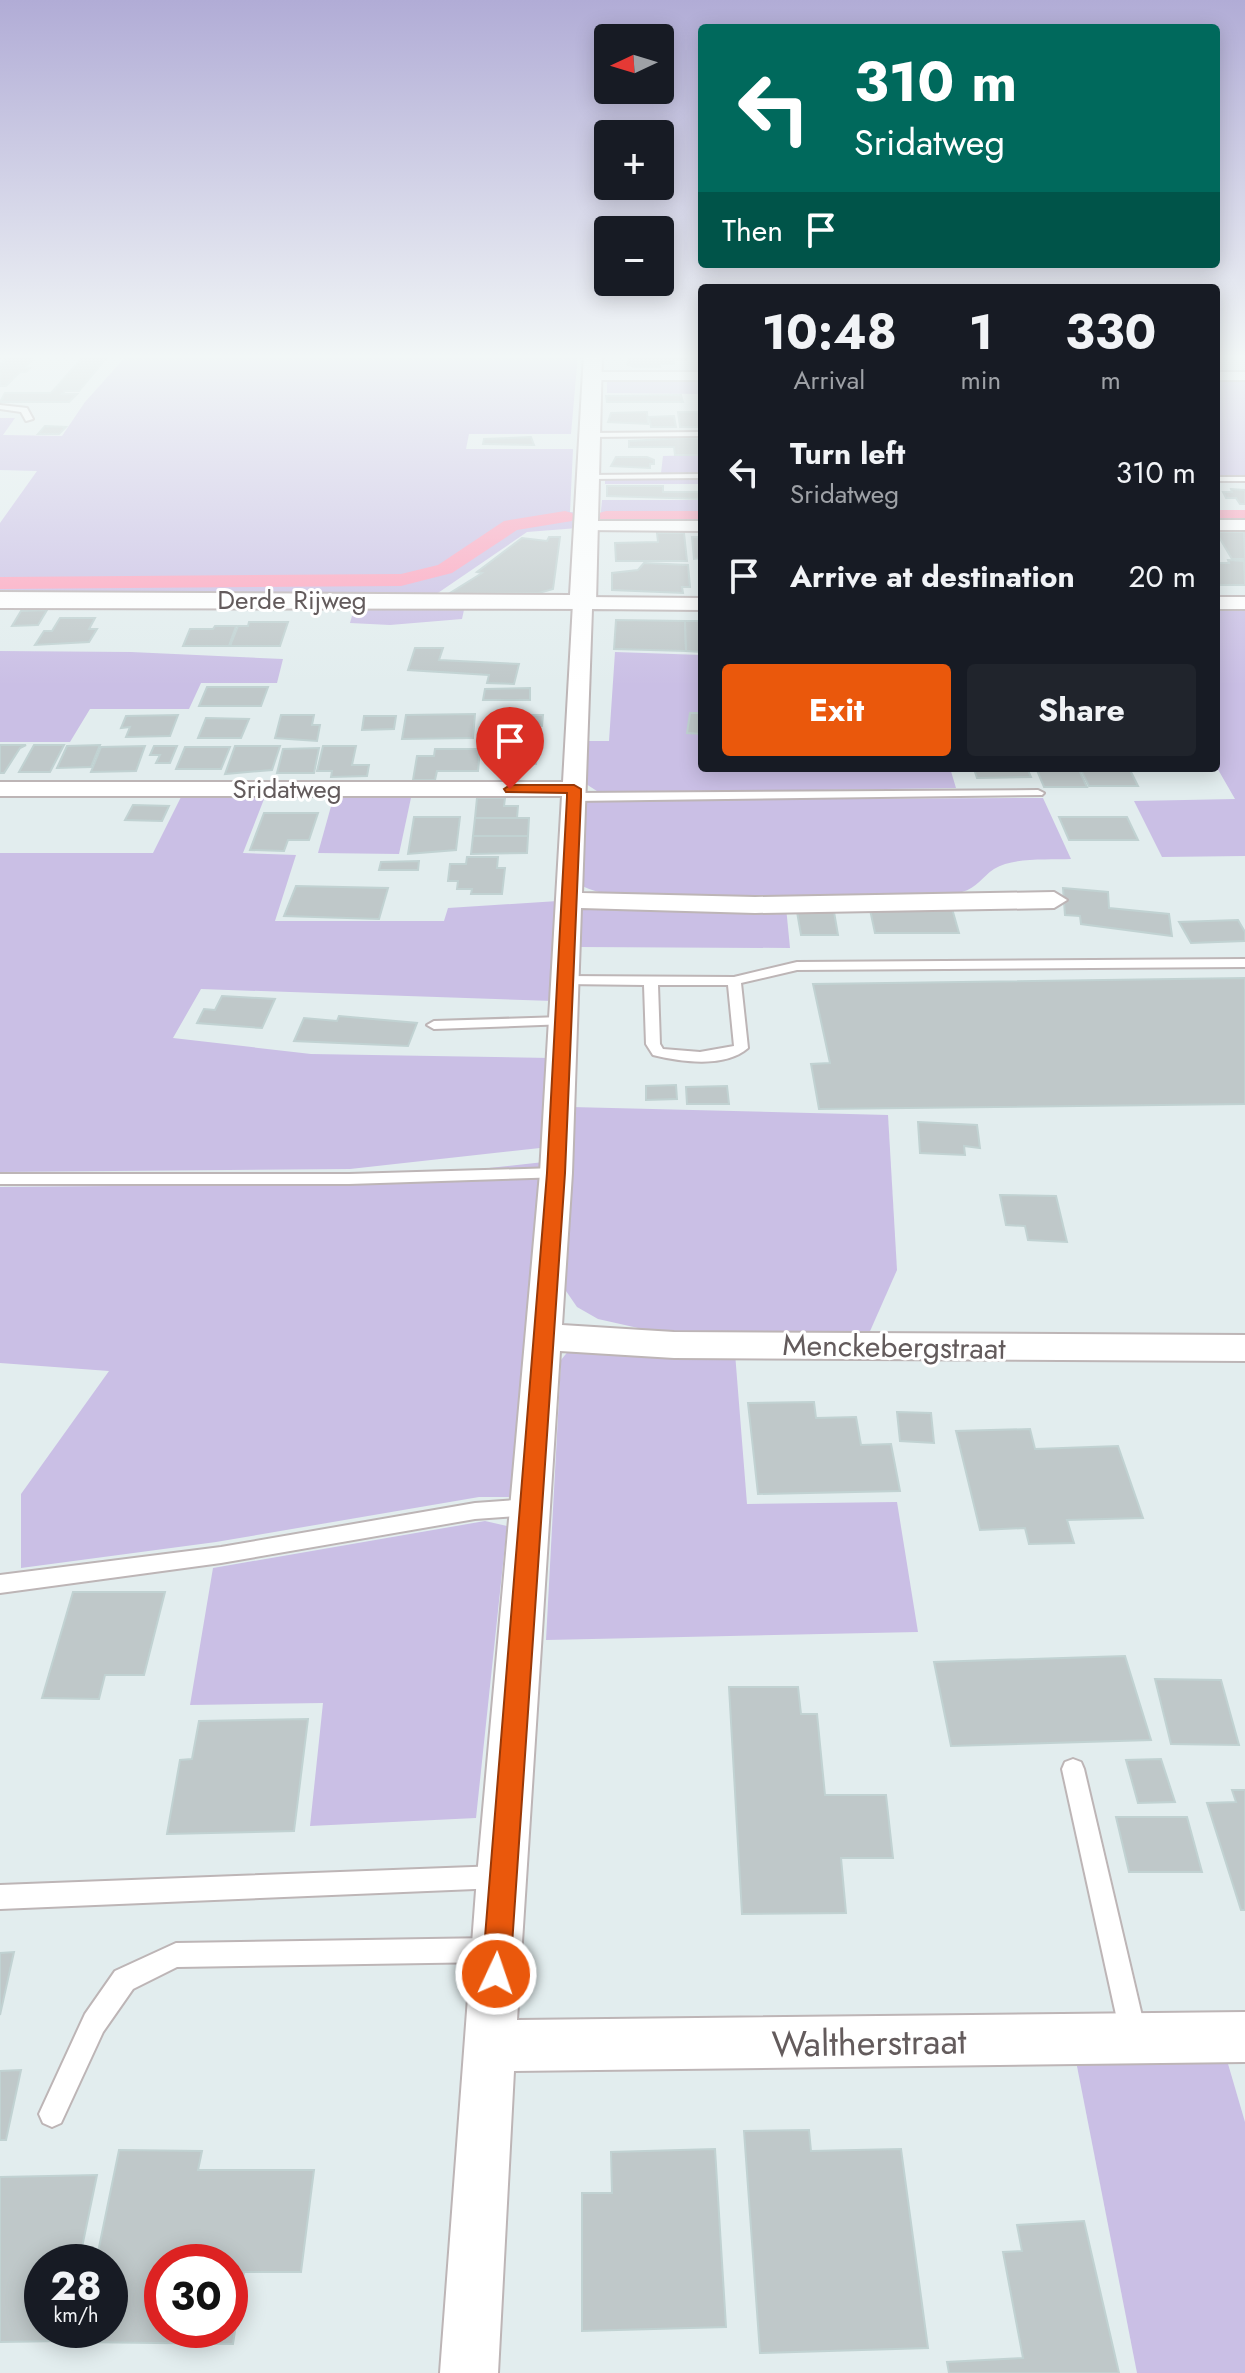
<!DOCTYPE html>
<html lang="en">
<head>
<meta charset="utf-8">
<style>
	body { margin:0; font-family:Jost,sans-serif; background:#20242c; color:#f1f3f6; height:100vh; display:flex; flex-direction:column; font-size:30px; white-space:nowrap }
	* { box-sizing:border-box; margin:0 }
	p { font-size:26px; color:#9ea1a6 }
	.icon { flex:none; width:44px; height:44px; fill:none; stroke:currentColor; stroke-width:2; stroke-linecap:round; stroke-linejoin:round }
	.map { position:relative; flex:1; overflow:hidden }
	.panel { position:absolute; left:698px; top:284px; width:522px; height:488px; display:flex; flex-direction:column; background:#171b24; border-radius:8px; box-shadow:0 4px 20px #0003 }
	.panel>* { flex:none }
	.top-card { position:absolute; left:698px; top:24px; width:522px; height:244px; border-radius:8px; box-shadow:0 4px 20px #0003; background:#00695c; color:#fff; overflow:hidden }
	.needle { width:52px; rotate:266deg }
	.buttons { position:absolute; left:594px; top:24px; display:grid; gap:16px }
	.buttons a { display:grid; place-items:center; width:80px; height:80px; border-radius:8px; background:#171b24; box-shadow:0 4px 20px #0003; font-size:40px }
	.speed { position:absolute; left:24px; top:2244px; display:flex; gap:16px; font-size:40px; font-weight:700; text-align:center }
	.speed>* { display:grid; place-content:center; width:104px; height:104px; border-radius:50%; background:#171b24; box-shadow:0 4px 20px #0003; line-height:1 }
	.speed small { font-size:20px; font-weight:400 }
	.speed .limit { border:12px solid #d22; background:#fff; color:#111 }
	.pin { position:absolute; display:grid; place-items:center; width:68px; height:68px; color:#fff; margin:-82px -34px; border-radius:50% 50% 50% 0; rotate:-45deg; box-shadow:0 0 8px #0007 }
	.pin .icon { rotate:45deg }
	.me { position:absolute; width:88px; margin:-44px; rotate:3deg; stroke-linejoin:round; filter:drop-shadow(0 0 6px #0008) }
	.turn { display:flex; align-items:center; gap:28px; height:168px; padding:0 24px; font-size:36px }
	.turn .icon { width:104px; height:104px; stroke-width:2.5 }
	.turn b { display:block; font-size:56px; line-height:68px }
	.then { display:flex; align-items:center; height:76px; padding:0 24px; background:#0003; gap:16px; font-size:30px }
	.eta { display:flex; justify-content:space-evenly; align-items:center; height:136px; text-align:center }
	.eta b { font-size:48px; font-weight:700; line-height:56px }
	.action { display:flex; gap:16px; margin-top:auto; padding:16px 24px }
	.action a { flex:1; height:92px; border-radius:8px; background:#ea580c; color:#fff; font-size:32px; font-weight:700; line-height:92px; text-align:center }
	.action a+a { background:#20242c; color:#f1f3f6 }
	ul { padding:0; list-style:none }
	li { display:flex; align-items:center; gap:24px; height:104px; padding:0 24px }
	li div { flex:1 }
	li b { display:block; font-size:30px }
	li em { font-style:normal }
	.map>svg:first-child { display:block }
</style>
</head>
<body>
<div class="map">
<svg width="1245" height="2373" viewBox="0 0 1245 2373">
	<rect width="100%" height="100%" fill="#e2edee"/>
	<!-- green -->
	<g fill="#cabfe5">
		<path d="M 128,354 L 578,354 L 571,434 L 469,434 L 466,449 L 573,449 L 570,512 L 579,513 L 578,528 L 527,532 L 432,597 L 0,596 L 0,523 L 37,471 L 0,470 L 0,418 L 15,418 L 3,435 L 62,436 L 85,402 Z"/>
		<path d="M 607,378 L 702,378 L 702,394 L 607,393 Z"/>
		<rect x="1216" y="380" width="29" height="97"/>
		<path d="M 702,455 L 702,484 L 605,484 L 605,473 L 661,473 L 663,456 Z"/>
		<path d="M 602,500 L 702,500 L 702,524 L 606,524 L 600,521 Z"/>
		<path d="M 355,605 L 465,605 L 462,619 L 390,625 L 350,623 Z"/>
		<path d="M 1216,606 L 1245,606 L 1245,856 L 1162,857 L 1134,801 L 1235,799 L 1216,766 Z"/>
		<path d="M 0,651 L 131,652 L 283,659 L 277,683 L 201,683 L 189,709 L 90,709 L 70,742 L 0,742 Z"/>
		<path d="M 615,652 L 702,655 L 702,768 L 950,768 L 956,788 L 600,793 L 586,784 L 587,741 L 609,741 Z"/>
		<path d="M 335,792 L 412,793 L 399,854 L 318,853 Z"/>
		<path d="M 183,793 L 266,794 L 243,853 L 296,855 L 275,921 L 444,921 L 448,908 L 558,901 L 553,1001 L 201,989 L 173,1038 L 311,1054 L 550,1058 L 546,1142 L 540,1148 L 350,1169 L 0,1172 L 0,853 L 153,853 Z"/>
		<path d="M 1043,798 L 1071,859 C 1048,860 1014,857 994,869 C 982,877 977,888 962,892 C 872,895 782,897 691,896 C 657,896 613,901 582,886 L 584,801 L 591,800 Z"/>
		<path d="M 582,903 L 786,907 L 790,948 L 580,947 Z"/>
		<path d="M 571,1107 L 888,1115 L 897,1270 L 867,1338 L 647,1330 L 598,1319 L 577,1307 L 566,1291 Z"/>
		<path d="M 544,1162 L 535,1322 L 510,1497 L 479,1497 L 216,1542 L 21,1568 L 21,1494 L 109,1371 L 0,1363 L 0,1187 L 340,1184 Z"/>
		<path d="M 574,1344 L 735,1353 L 747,1504 L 897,1502 L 918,1632 L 546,1640 L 561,1360 Z"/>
		<path d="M 485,1521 L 507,1526 L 476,1818 L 310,1826 L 323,1703 L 190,1705 L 213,1568 Z"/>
		<path d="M 1075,2056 L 1226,2057 L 1245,2122 L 1245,2373 L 1137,2373 Z"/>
	</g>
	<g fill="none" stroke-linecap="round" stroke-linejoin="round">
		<!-- canal -->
		<g fill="#ffa1bc" fill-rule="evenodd">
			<rect x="1216" y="510" width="29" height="12"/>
			<path d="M 565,511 L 572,513 L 575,517 L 572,521 L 517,530 L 452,573 L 401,586 L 0,589 L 0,577 L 401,574 L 438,565 L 504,521 Z"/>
			<path d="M 606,511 L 702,511 L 702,523 L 599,521 L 596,517 L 599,513 Z"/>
		</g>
	</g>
	<!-- building -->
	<g fill="#bfc8c9" stroke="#c1d2d2" stroke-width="2" fill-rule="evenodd">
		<path d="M 18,355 L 35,356 L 25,368 L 30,368 L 26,372 L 20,372 L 6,386 L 0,386 L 0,365 L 8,356 Z"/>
		<path d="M 632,355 L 686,355 L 686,360 L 674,360 L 674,364 L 660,364 L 660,367 L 634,367 L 627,364 Z"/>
		<path d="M 84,356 L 108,356 L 79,391 L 65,391 L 62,394 L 77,394 L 69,402 L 0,402 L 5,393 L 51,393 Z"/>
		<path d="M 681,395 L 683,402 L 607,402 L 606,396 Z"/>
		<path d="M 647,412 L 648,424 L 608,422 L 611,413 Z"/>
		<path d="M 678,412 L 700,412 L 702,427 L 680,427 Z"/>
		<path d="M 674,416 L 676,427 L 651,427 L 649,417 Z"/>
		<path d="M 45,426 L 66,427 L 59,434 L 38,434 Z"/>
		<path d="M 531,437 L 534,445 L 483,444 L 484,439 Z"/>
		<path d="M 687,438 L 702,438 L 702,455 L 675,455 L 674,447 L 629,447 L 629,441 Z"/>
		<path d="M 616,457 L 647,457 L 654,460 L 654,464 L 650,464 L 650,468 L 611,466 Z"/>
		<path d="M 607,486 L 663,486 L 663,492 L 702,492 L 702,499 L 607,496 Z"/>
		<path d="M 1231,489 L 1245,490 L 1245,504 L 1240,504 L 1236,498 L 1226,498 L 1223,492 L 1232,492 Z"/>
		<path d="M 1216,532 L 1244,532 L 1245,559 L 1232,559 Z"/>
		<path d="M 657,533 L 684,533 L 687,561 L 616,561 L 615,543 L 658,542 Z"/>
		<path d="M 549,537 L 560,537 L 553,589 L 539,593 L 450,593 L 482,573 L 477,572 L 522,538 L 547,541 Z"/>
		<path d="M 692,537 L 702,537 L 702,558 L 694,559 Z"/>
		<path d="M 1228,560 L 1244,561 L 1245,585 L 1218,585 L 1216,563 L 1229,563 Z"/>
		<path d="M 644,563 L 688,565 L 690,587 L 682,587 L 683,593 L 612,590 L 612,573 L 638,570 Z"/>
		<path d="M 47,610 L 38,625 L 12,626 L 21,611 Z"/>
		<path d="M 60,618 L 95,618 L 89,629 L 97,629 L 89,642 L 35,645 L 44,631 L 52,631 Z"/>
		<path d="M 616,620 L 685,621 L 686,651 L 614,649 Z"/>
		<path d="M 685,621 L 702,621 L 702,652 L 686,651 Z"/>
		<path d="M 249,622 L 288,622 L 280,646 L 230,646 L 238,626 L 248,626 Z"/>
		<path d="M 215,626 L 236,626 L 229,646 L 183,646 L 190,629 L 213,629 Z"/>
		<path d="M 415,648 L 443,648 L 439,660 L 519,664 L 514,684 L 487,683 L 489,675 L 408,670 Z"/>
		<path d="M 207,687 L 268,687 L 261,706 L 199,706 Z"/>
		<path d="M 530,688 L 530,700 L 483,700 L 485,689 Z"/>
		<path d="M 690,713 L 702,713 L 702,734 L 687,733 Z"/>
		<path d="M 475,714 L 473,738 L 402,739 L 406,715 Z"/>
		<path d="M 178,715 L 170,736 L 126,737 L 130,727 L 121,728 L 126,716 Z"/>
		<path d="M 281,715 L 314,715 L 312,725 L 320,725 L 317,741 L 275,738 Z"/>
		<path d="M 512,715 L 543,715 L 542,726 L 511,726 Z"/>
		<path d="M 364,716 L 396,716 L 394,729 L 362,730 Z"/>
		<path d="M 206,718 L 249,719 L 241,738 L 198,738 Z"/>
		<path d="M 0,745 L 26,745 L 20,748 L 4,773 L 0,773 Z"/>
		<path d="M 34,745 L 64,745 L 50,772 L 19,772 Z"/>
		<path d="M 100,745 L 91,767 L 57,768 L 67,746 Z"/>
		<path d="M 145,746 L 136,771 L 91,772 L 101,747 Z"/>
		<path d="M 154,746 L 177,746 L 170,763 L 156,763 L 160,755 L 150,755 Z"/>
		<path d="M 235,746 L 280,746 L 272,770 L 225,774 Z"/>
		<path d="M 323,746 L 356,746 L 352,765 L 369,765 L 367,776 L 331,777 L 332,771 L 317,771 Z"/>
		<path d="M 185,747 L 230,747 L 221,769 L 176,769 Z"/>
		<path d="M 319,748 L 314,773 L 277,773 L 283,749 Z"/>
		<path d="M 435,749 L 480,749 L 478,771 L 437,771 L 435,780 L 413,780 L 417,756 L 434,756 Z"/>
		<path d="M 499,749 L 538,749 L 536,764 L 497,763 Z"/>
		<path d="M 1027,768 L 1031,777 L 977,778 L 974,769 L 961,768 Z"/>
		<path d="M 1036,768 L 1078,768 L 1087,787 L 1044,787 Z"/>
		<path d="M 1080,768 L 1129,768 L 1138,786 L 1089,786 Z"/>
		<path d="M 477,798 L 505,798 L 504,806 L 518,806 L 517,818 L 475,818 Z"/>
		<path d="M 133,805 L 169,806 L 162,821 L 125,820 Z"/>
		<path d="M 264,813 L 318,813 L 309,840 L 288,840 L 284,851 L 250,850 Z"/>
		<path d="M 414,817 L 460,817 L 456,850 L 408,854 Z"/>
		<path d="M 1059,817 L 1127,817 L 1138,840 L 1069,840 Z"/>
		<path d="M 475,818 L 529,818 L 528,836 L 473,836 Z"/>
		<path d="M 473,836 L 528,836 L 527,853 L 471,854 Z"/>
		<path d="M 467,857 L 498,857 L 497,868 L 505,868 L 502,894 L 471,894 L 472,889 L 457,889 L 458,881 L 448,881 L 450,864 L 466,864 Z"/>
		<path d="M 419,861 L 418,870 L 379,870 L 381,862 Z"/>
		<path d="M 296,886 L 388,888 L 379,919 L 284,916 Z"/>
		<path d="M 1063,888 L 1108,892 L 1109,908 L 1169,914 L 1172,936 L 1081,924 L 1080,916 L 1065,915 Z"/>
		<path d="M 869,905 L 951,905 L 959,933 L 875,933 Z"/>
		<path d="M 796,906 L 833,906 L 838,935 L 801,935 Z"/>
		<path d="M 1238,920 L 1245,932 L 1245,941 L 1191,943 L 1179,922 Z"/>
		<path d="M 1245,978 L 1245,1104 L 819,1109 L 811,1064 L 830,1063 L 813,984 Z"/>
		<path d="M 222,996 L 275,999 L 262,1028 L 197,1023 L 204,1009 L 215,1010 Z"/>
		<path d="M 339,1016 L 417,1023 L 408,1046 L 294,1041 L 304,1018 L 337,1021 Z"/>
		<path d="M 676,1085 L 677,1099 L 646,1100 L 646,1086 Z"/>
		<path d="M 727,1086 L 729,1104 L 687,1104 L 686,1087 Z"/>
		<path d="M 918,1122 L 977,1125 L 980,1148 L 964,1146 L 965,1155 L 920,1153 Z"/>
		<path d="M 1000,1195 L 1056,1196 L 1067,1242 L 1028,1240 L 1025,1226 L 1006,1225 Z"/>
		<path d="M 814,1402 L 816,1418 L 856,1417 L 861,1445 L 891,1444 L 900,1491 L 758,1494 L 748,1403 Z"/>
		<path d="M 897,1412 L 931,1413 L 934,1443 L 900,1441 Z"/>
		<path d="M 1030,1429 L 1035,1449 L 1118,1446 L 1143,1518 L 1067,1520 L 1074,1543 L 1029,1544 L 1025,1528 L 980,1530 L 956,1431 Z"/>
		<path d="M 73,1592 L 165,1592 L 144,1675 L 105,1675 L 99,1699 L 42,1698 Z"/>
		<path d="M 1125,1656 L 1151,1740 L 951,1746 L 934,1662 Z"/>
		<path d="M 1155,1679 L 1221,1680 L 1239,1745 L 1171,1744 Z"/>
		<path d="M 729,1687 L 798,1687 L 801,1714 L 817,1714 L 825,1795 L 886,1795 L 893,1858 L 841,1858 L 846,1913 L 742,1914 Z"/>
		<path d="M 308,1719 L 294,1831 L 167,1834 L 180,1760 L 192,1759 L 199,1721 Z"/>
		<path d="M 1161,1759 L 1175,1802 L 1138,1803 L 1126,1760 Z"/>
		<path d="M 1232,1790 L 1245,1790 L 1245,1910 L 1241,1910 L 1207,1803 L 1236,1802 Z"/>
		<path d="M 1116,1817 L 1187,1817 L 1202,1872 L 1129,1872 Z"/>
		<path d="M 14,1952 L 0,2015 L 0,1953 Z"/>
		<path d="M 21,2070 L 6,2140 L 0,2140 L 0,2071 Z"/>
		<path d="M 809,2130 L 811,2151 L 901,2149 L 928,2348 L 760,2353 L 744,2131 Z"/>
		<path d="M 715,2149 L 726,2327 L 582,2331 L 582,2193 L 612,2193 L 611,2152 Z"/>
		<path d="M 119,2150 L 202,2151 L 198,2170 L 314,2170 L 301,2272 L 244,2272 L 233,2344 L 78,2342 L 81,2330 L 110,2330 L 110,2262 L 96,2262 ZM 162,2262 L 230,2262 L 230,2330 L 162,2330 Z"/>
		<path d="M 97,2175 L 79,2262 L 42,2262 L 42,2330 L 65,2330 L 63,2341 L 0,2342 L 0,2177 Z"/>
		<path d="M 1084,2221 L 1119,2373 L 949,2373 L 947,2362 L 1023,2358 L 1003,2252 L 1022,2251 L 1017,2225 Z"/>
	</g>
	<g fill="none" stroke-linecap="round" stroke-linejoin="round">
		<defs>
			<g id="lane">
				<path d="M 0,405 L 27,408 L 33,419 L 26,421 L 21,412 L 0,409 Z"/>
				<path d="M 702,432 L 702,436 L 590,437 L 586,435 L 590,433 Z"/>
				<path d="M 702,474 L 702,478 L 588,479 L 584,477 L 588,475 Z"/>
				<rect x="1216" y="477" width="29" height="4"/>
				<path d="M 1038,790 L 1044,793 L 1042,795 L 574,801 L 568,797 L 574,793 Z"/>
				<path d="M 1245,959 L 1245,967 L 797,970 L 741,983 L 748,1048 C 725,1068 681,1062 653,1055 L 646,1044 L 644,985 L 564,984 L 557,980 L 564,976 L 734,977 L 797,962 ZM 658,985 L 728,985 L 734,1046 L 700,1052 L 663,1049 L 660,1044 Z"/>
				<path d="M 562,1017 L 569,1021 L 567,1024 L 434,1029 L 427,1025 L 434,1021 Z"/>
				<path d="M 556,1168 L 564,1173 L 562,1177 L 349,1184 L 0,1184 L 0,1174 L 349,1174 Z"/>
				<path d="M 530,1499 L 537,1501 L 540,1507 L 537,1513 L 530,1515 L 475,1519 L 221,1563 L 0,1593 L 0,1575 L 221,1547 L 475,1503 Z"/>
				<path d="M 1073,1759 L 1081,1762 L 1084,1769 L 1146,2033 L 1142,2042 L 1133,2046 L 1124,2042 L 1120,2033 L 1062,1769 L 1065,1762 Z"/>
				<path d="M 499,1866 L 507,1869 L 511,1877 L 507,1885 L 499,1888 L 0,1909 L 0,1885 Z"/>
				<path d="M 492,1938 L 501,1941 L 504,1950 L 501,1959 L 492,1962 L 177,1967 L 133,1989 L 103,2032 L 61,2123 L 52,2127 L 43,2123 L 39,2114 L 85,2014 L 115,1971 L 176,1943 Z"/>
			</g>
			<g id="street">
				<path d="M 702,372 L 702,380 L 592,380 L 585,376 L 592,372 Z"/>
				<rect x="1216" y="372" width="29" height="8"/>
				<rect x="1216" y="520" width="29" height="10"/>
				<path d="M 587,521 L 702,521 L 702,531 L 581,530 L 578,526 Z"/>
				<path d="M 583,597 L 702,598 L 702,610 L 592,609 L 582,893 L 755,897 L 1054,892 L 1067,900 L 1054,908 L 755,913 L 581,908 L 572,1173 L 562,1325 L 674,1332 L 1245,1335 L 1245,1361 L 674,1358 L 560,1351 L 517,2020 L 1245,2012 L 1245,2062 L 514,2071 L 498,2373 L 440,2373 L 477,1877 L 540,1173 L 562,796 L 0,796 L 0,782 L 563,782 L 573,603 Z"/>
				<rect x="1216" y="597" width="29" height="12"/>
			</g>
			<path id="secondary" d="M 584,354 L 602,354 L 596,603 L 592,609 L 0,608 L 0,592 L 570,595 Z"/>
		</defs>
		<!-- lane casing -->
		<use href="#lane" stroke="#bdb5b6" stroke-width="4"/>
		<!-- street casing -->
		<use href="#street" stroke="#bdb5b6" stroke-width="4"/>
		<!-- secondary casing -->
		<use href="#secondary" stroke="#bdb4b5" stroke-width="4"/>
		<!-- lane -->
		<use href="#lane" fill="#fff" fill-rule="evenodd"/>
		<!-- street -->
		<use href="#street" fill="#fff" fill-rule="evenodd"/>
		<!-- secondary -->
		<use href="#secondary" fill="#fff" fill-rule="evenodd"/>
	</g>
	<!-- sky -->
	<linearGradient id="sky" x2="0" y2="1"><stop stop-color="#b1acd6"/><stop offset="0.52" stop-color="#f2f7f7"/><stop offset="1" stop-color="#f2f7f7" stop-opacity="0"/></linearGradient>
	<rect width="1245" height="686" fill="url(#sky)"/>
	<!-- route -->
	<path fill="#ea580c" stroke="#983908" stroke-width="2" d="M 510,785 L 574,785 L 581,789 L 581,797 L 565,1173 L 510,1974 L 506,1984 L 496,1988 L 486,1984 L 482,1974 L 547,1173 L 567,797 L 567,793 L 506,792 L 504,789 Z"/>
	<g text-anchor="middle" stroke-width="6" stroke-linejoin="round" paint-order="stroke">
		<!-- far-street labels -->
		<g font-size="26" fill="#635b5c" stroke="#fff">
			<text x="292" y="609">Derde Rijweg</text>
			<text x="287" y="798">Sridatweg</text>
		</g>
		<!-- street labels -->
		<g font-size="30" fill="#635b5c" stroke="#fff">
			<text transform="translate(894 1347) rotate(1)" y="10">Menckebergstraat</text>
		</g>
		<!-- near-street labels -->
		<g font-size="36" fill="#635b5c" stroke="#fff">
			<text transform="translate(869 2042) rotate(-1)" y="13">Waltherstraat</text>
		</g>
	</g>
</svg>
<div class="buttons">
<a><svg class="needle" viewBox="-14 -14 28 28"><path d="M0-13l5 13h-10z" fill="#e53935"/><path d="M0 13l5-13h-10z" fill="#9ea1a6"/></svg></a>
<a>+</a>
<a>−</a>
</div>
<div class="speed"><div>28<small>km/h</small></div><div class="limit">30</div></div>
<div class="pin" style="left:510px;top:789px;background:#d93025"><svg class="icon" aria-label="arrive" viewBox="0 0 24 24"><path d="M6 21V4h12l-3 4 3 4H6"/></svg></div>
<svg class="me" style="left:496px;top:1974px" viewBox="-20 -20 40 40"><circle r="17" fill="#ea580c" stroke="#fff" stroke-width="3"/><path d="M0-11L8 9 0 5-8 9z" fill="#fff"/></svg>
<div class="top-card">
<div class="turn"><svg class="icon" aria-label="left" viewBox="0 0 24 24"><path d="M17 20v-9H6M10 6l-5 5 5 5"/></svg><div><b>310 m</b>Sridatweg</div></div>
<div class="then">Then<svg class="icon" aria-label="arrive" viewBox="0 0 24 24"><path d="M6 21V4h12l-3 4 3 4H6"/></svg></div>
</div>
<section class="panel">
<div class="eta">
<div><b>10:48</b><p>Arrival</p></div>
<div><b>1</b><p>min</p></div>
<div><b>330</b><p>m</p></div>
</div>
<ul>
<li><svg class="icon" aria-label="left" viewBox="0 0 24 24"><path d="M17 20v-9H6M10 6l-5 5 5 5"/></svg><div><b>Turn left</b><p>Sridatweg</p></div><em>310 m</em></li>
<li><svg class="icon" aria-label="arrive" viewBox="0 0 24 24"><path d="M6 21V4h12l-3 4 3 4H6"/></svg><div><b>Arrive at destination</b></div><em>20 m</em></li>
</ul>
<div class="action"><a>Exit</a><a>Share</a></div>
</section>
</div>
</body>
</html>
